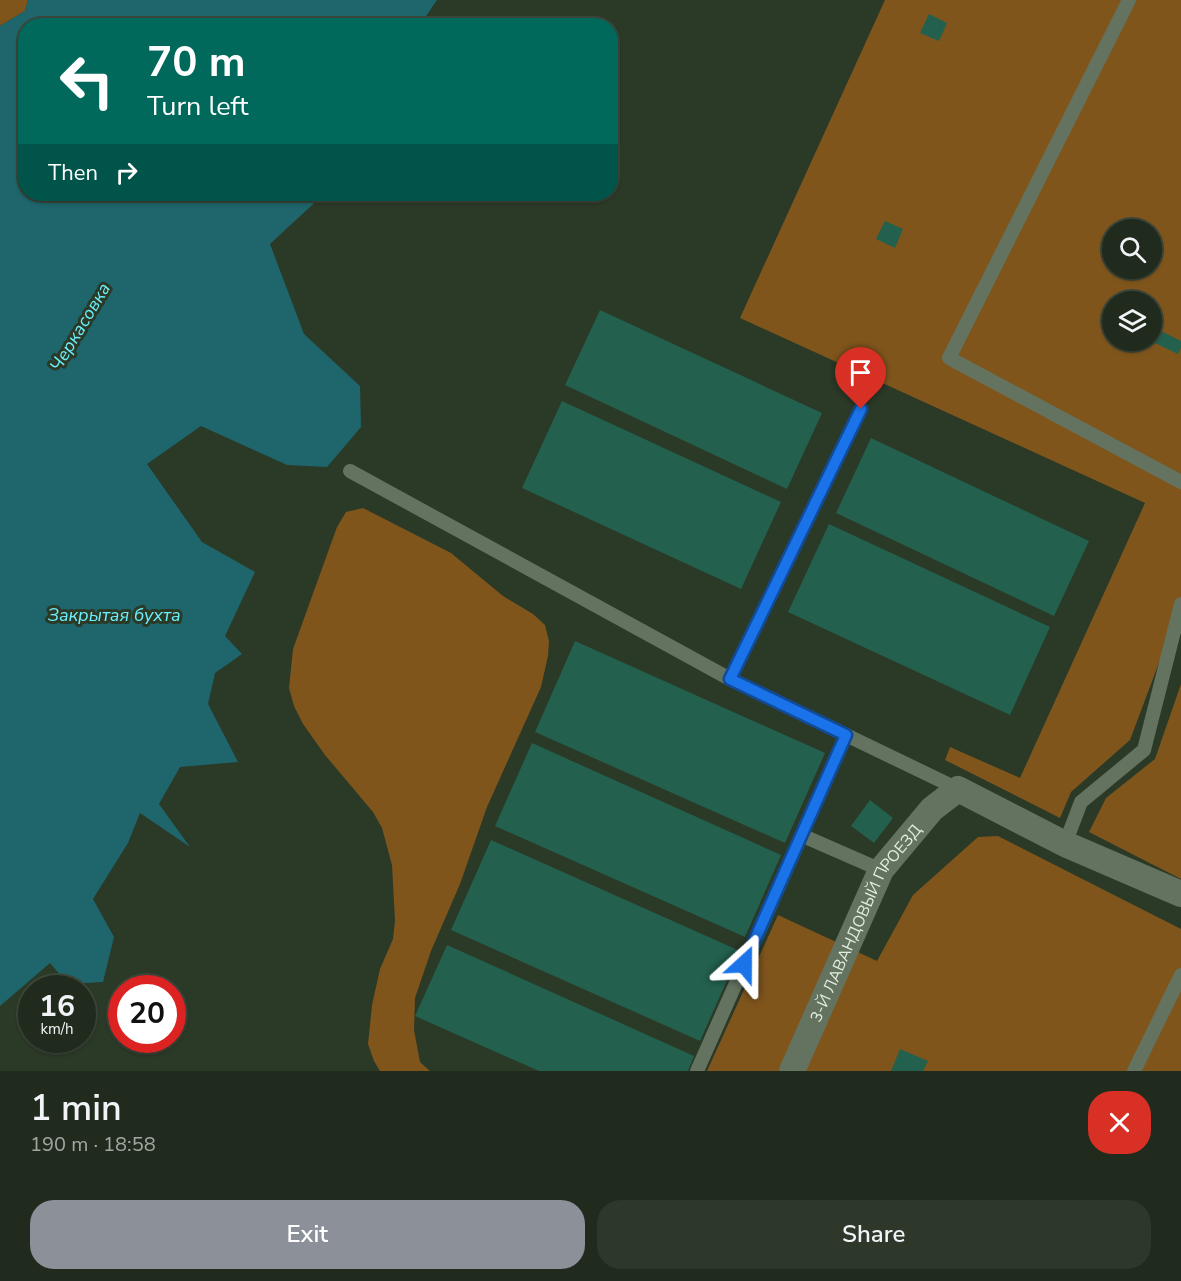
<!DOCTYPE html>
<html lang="en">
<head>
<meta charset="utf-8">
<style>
	body { margin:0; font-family:"Nunito Sans",sans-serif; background:#2d372a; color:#f1f3f6; height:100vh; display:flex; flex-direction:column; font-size:22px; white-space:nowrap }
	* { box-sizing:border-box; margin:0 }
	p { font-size:20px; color:#a2a7a4 }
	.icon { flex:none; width:33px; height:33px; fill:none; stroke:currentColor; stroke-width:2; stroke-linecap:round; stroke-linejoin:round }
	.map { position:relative; height:1071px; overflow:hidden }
	.panel { display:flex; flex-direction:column; background:#202b1d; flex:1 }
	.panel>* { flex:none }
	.top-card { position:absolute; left:18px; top:18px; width:600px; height:183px; border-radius:24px; box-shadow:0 2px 4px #0004,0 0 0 2px #3d473b; background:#00695c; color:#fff; overflow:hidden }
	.fabs { position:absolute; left:1102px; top:219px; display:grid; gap:12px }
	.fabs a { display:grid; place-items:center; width:60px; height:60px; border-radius:50%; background:#202b1d; box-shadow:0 2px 4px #0004,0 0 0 2px #3d473b; font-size:30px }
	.speed { position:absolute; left:18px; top:975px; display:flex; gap:12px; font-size:30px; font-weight:700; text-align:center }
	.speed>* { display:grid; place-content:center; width:78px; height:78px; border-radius:50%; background:#202b1d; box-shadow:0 2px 4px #0004,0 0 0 2px #3d473b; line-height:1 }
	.speed small { font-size:15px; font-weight:400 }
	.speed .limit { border:9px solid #d22; background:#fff; color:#111 }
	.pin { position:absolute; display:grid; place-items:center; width:51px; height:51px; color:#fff; margin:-62px -26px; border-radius:50% 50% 50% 0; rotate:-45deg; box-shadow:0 0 6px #0007 }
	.pin .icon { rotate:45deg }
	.me { position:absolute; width:66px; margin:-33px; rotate:24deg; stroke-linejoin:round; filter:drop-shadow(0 0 4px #0008) }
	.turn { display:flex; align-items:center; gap:21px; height:126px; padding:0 30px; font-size:27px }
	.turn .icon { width:78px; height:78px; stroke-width:2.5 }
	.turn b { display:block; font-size:42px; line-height:51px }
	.then { display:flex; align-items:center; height:57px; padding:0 30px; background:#0003; gap:12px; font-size:22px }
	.round { display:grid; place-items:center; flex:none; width:63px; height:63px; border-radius:24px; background:#2d372a }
	.overview { display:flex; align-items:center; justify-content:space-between; height:102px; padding:0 30px }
	h1 { font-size:36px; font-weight:600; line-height:45px }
	.cta { display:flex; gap:12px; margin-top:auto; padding:12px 30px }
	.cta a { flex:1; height:69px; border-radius:24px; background:#8c9099; color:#fff; font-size:24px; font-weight:600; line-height:69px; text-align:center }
	.cta a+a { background:#2d372a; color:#f1f3f6 }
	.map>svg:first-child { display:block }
</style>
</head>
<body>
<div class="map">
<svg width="1181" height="1071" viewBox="0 0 1181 1071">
	<rect width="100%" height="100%" fill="#2b3927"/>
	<!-- green -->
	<g fill="#7f551c" fill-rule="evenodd">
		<path d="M 0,0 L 28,0 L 25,11 L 0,26 Z"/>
		<path d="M 885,0 L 1181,0 L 1181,631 L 1172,628 L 1130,740 L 1071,792 L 1060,818 L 945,760 L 950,747 L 1020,778 L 1145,503 L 740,318 ZM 1113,230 L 1152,230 L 1152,268 L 1113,268 ZM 1113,302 L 1152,302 L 1152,340 L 1113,340 Z"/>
		<path d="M 363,508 L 451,553 L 503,596 L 533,614 L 545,625 L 549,641 L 548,656 L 541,687 L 487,807 L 460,884 L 431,951 L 415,998 L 414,1030 L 420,1062 L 430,1071 L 380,1071 L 374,1061 L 368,1044 L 372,1005 L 380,969 L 393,939 L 395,921 L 392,865 L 382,828 L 373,812 L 325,755 L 303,724 L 294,706 L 289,688 L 293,649 L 337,527 L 346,512 Z"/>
		<path d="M 1181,684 L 1181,879 L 1089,832 L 1106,798 L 1155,759 Z"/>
		<path d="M 998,836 L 1181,929 L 1181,1071 L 707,1071 L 778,915 L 877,961 L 913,895 L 978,837 Z"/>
	</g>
	<!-- water -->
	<path fill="#1e656c" d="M 28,0 L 437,0 L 420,25 L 26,26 L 26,194 L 324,194 L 270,244 L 304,334 L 360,386 L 361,427 L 327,467 L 287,465 L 201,426 L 147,464 L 202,542 L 255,572 L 225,636 L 242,654 L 215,673 L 208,704 L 238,762 L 180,767 L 159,804 L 190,847 L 140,813 L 128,843 L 93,899 L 114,937 L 103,982 L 68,984 L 50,963 L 0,1006 L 0,26 L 25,11 Z"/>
	<!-- building -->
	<g fill="#23604e">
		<path d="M 929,14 L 947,23 L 939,41 L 920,33 Z"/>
		<path d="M 885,221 L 903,229 L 895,248 L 876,239 Z"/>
		<path d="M 600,310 L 822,413 L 787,489 L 565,385 Z"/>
		<path d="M 1161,331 L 1181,341 L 1181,348 L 1178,354 L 1155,343 Z"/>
		<path d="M 562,401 L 781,502 L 741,589 L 522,488 Z"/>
		<path d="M 871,438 L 1089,541 L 1054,616 L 836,513 Z"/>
		<path d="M 829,524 L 1050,627 L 1010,715 L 788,612 Z"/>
		<path d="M 575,641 L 825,753 L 785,843 L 535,732 Z"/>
		<path d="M 532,743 L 781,855 L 745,937 L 495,826 Z"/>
		<path d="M 870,800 L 893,818 L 874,843 L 851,826 Z"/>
		<path d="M 491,840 L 740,951 L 700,1041 L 451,930 Z"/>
		<path d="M 447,945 L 694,1056 L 688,1071 L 539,1071 L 415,1016 Z"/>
		<path d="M 900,1049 L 928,1061 L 923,1071 L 891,1071 Z"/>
	</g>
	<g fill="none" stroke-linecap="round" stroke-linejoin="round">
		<!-- lane -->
		<g stroke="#64735f" stroke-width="14">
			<path d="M 1129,0 L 949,358 L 1181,482"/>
			<path d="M 861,409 L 730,679 L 958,789"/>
			<path d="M 350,471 L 730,679"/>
			<path d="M 801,835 L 881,870"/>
			<path d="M 1065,844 L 1081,802 L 1144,750 L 1181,604"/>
			<path d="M 697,1071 L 846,735"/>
			<path d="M 1134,1071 L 1181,975"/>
		</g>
		<!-- street -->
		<path stroke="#64735f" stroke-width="26" id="s1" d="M 792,1071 L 881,870 L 932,809 L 958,789 L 1065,844 L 1181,894"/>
	</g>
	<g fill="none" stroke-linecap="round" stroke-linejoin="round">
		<defs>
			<path id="route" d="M 744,964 L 846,735 L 730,679 L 861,409"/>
		</defs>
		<!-- route casing -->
		<use href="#route" stroke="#114b97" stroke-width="15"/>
		<!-- route -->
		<use href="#route" stroke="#1a73e8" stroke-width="10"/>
	</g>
	<g text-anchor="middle" stroke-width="6" stroke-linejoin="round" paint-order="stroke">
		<!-- street labels -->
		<g font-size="16" fill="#e3ece0" stroke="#2b3927">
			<text dy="6" stroke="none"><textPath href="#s1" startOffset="166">3-Й ЛАВАНДОВЫЙ ПРОЕЗД</textPath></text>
		</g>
		<!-- water labels -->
		<g font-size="18" font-style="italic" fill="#6ceffc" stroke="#2b3927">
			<text transform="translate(80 327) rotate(-59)" y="6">Черкасовка</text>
			<text x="114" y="621">Закрытая бухта</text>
		</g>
	</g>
</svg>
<div class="fabs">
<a><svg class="icon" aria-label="search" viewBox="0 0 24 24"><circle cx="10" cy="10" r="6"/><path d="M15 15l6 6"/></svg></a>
<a><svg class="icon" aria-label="layers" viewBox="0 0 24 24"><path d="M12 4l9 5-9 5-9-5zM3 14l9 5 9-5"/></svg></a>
</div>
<div class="speed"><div>16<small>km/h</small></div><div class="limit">20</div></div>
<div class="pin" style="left:861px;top:409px;background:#d93025"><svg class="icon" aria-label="arrive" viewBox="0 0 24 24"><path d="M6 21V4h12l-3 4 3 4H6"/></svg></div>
<svg class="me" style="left:744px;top:964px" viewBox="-20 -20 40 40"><path d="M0-17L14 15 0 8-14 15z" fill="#1a73e8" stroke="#fff" stroke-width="4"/></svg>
<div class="top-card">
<div class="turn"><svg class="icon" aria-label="left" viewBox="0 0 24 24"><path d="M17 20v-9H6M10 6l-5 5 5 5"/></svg><div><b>70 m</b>Turn left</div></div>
<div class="then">Then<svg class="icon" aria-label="right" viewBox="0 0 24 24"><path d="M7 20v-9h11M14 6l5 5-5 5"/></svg></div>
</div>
</div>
<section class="panel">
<div class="overview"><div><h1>1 min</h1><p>190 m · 18:58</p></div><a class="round" style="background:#d93025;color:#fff"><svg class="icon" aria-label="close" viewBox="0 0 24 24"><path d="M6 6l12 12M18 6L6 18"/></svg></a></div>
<div class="cta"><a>Exit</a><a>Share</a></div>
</section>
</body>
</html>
